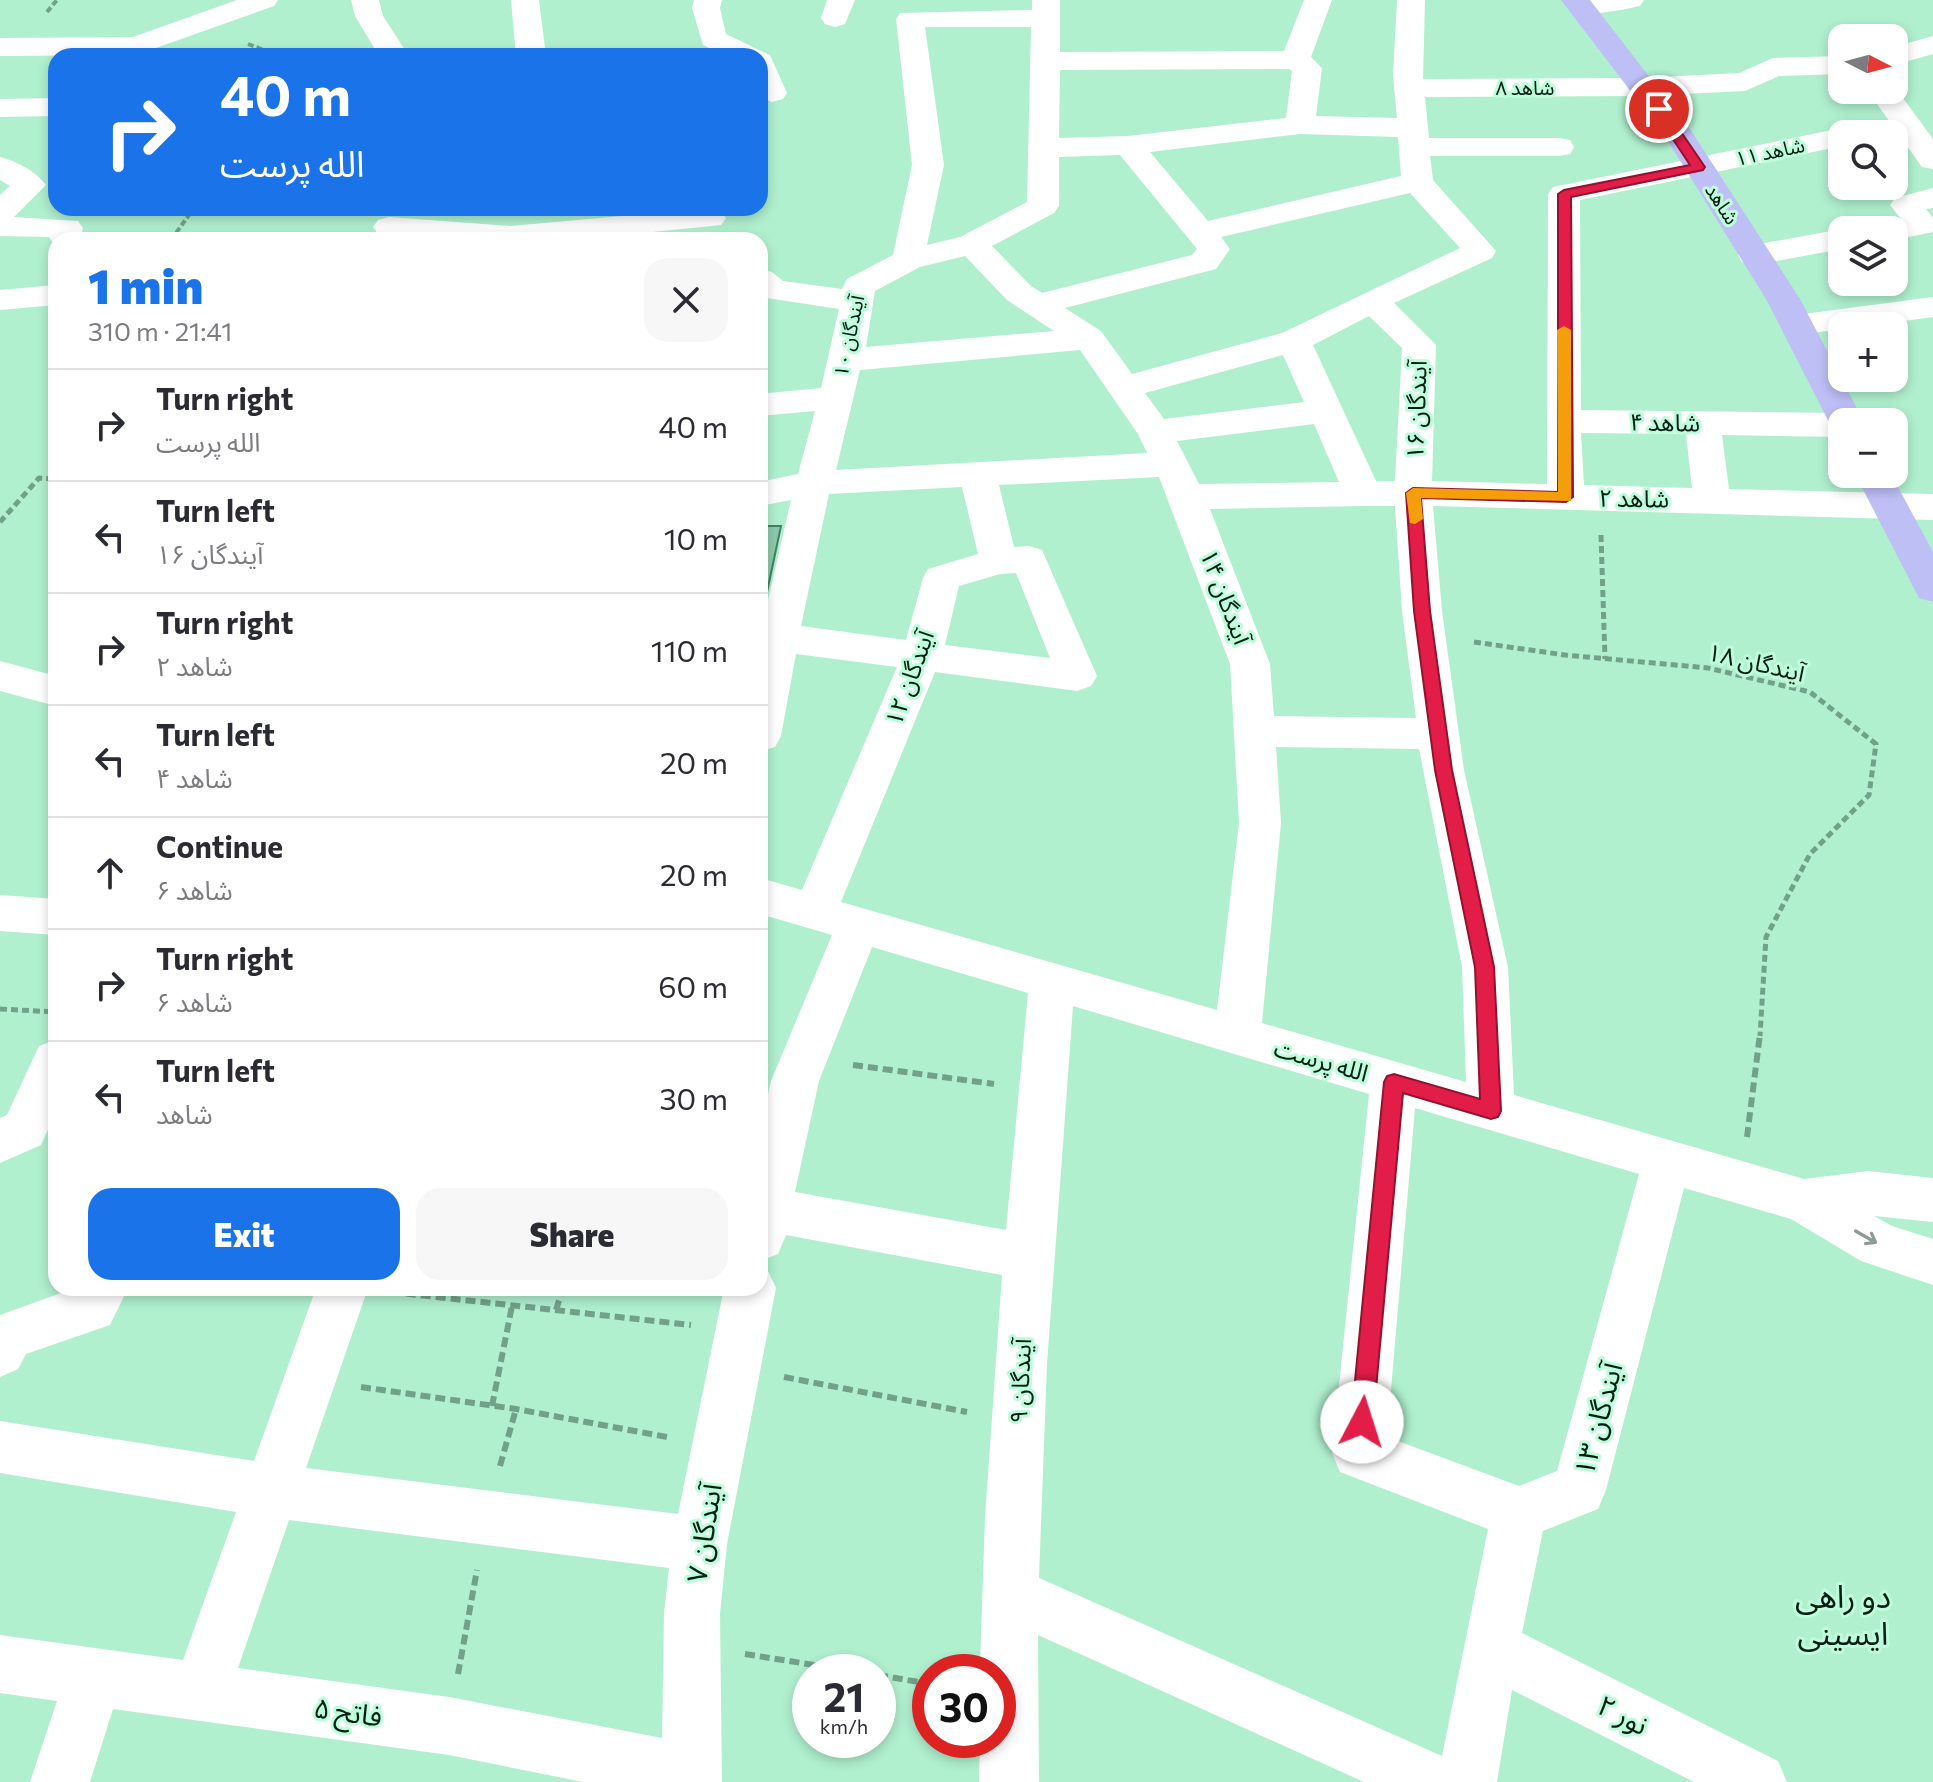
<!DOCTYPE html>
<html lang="en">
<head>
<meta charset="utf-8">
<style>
	body { margin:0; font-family:Commissioner,"Noto Sans Arabic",sans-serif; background:#f7f7f7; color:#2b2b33; height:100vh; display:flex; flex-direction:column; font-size:30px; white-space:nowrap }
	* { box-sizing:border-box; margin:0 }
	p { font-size:26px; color:#7c7c81 }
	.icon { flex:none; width:44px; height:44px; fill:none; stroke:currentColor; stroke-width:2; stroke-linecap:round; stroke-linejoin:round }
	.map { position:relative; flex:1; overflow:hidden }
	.drawer { position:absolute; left:48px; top:232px; width:720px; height:1064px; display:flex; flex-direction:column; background:#fff; border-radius:24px; box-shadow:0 4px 12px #0003 }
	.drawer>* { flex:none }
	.top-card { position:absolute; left:48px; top:48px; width:720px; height:168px; border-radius:24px; box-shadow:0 4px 12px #0003; background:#1a73e8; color:#fff; overflow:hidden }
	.needle { width:52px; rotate:96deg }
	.tools { position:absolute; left:1828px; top:24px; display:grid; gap:16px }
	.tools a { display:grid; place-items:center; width:80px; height:80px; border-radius:16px; background:#fff; box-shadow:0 4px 12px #0003; font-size:40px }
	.speed { position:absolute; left:792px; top:1654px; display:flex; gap:16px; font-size:40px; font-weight:700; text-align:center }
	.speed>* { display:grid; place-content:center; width:104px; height:104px; border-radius:50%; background:#fff; box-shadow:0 4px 12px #0003; line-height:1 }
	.speed small { font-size:20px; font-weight:400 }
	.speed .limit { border:12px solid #d22; background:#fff; color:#111 }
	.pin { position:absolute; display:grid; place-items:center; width:68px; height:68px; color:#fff; margin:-34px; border:4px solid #fff; border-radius:50%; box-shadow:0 2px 8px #0007 }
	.me { position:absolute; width:88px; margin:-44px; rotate:5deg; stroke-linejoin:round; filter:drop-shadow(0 0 6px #0008) }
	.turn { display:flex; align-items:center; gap:28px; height:168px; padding:0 40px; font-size:36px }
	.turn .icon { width:104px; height:104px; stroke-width:2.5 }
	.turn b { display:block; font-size:56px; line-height:68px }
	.round { display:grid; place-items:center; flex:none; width:84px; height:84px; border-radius:24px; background:#f7f7f7 }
	.overview { display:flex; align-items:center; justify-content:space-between; height:136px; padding:0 40px }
	h1 { font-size:48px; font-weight:800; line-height:60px; color:#1a73e8 }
	.primary-button { display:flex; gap:16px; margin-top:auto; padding:16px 40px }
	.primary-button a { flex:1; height:92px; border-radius:24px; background:#1a73e8; color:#fff; font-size:32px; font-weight:800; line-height:92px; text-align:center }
	.primary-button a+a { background:#f7f7f7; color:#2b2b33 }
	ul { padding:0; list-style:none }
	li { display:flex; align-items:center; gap:24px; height:112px; padding:0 40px; border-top:2px solid #e1e1e2 }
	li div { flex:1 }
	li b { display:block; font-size:30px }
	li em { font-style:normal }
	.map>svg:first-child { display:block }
</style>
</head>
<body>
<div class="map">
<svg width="1933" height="1782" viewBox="0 0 1933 1782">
	<rect width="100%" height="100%" fill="#b0f0cf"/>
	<!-- building -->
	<path fill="#8ccbab" stroke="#448265" stroke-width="2" d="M 760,526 L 781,526 L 760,625 Z"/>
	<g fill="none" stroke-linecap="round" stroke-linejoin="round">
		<!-- path-far2 -->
		<g stroke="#71a289" stroke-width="4" stroke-dasharray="6 3" stroke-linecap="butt">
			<path d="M 47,12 L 57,0"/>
			<path d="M 248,44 L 264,50 L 263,56"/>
			<path d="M 171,240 L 194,208"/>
		</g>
		<!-- path-far1 -->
		<g stroke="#71a289" stroke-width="5" stroke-dasharray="7 4" stroke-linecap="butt">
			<path d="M 0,522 L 39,478 L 56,479"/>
			<path d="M 1601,535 L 1605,659"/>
			<path d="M 1474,642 L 1565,655 L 1708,668 L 1810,692 L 1876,744 L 1869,795 L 1810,854 L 1766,937 L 1760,1036"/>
			<path d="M 0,1009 L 56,1012"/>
		</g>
		<!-- path -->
		<g stroke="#71a289" stroke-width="6" stroke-dasharray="10 5" stroke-linecap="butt">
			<path d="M 853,1065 L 994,1084"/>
			<path d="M 1747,1137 L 1760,1034"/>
			<path d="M 391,1292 L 691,1325"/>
			<path d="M 556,1310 L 563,1288"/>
			<path d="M 784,1377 L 967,1412"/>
			<path d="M 361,1387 L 516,1409 L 667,1437"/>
			<path d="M 492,1406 L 512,1306"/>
			<path d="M 500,1466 L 516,1409"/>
			<path d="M 745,1654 L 858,1672"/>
			<path d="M 458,1674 L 477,1570"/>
			<path d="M 878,1675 L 930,1684"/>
		</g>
		<!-- minor -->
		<g fill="#fff" fill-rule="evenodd">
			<path d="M 237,0 L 278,0 L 274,6 L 136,55 L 0,56 L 0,38 L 133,37 Z"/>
			<path d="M 351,0 L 379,0 L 383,16 L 409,56 L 379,56 L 355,16 Z"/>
			<path d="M 511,0 L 539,0 L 546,56 L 516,56 Z"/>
			<path d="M 694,0 L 722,0 L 720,8 L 726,34 L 770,55 L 787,93 L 783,99 L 772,102 L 760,97 L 760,56 L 726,56 L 703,45 L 692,8 Z"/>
			<path d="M 827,0 L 855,0 L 845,24 L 835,27 L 825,24 L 821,18 Z"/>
			<path d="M 1032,0 L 1060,0 L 1060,52 L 1284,51 L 1304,0 L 1332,0 L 1311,57 L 1322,68 L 1316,116 L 1397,118 L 1393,75 L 1397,0 L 1425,0 L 1423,79 L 1642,78 L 1739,73 L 1773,58 L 1842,56 L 1842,74 L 1779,76 L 1745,91 L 1642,96 L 1425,97 L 1429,138 L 1559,138 L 1570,140 L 1574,147 L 1570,154 L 1559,156 L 1430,156 L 1433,180 L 1496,251 L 1492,258 L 1394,303 L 1436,345 L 1432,481 L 1547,484 L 1548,194 L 1553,187 L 1842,128 L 1855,134 L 1842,134 L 1842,146 L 1580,200 L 1581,410 L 1842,413 L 1855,417 L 1858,422 L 1842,422 L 1842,437 L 1722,435 L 1729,489 L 1933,494 L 1933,520 L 1433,506 L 1442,611 L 1464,770 L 1508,967 L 1514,1095 L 1804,1179 L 1868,1171 L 1933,1178 L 1933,1222 L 1874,1216 L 1892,1226 L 1933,1239 L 1933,1285 L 1861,1261 L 1791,1219 L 1684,1188 L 1606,1490 L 1598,1509 L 1543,1531 L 1522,1633 L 1778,1761 L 1787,1782 L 1694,1782 L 1512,1690 L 1497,1782 L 1364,1782 L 1038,1635 L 1039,1782 L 979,1782 L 980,1740 L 998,1740 L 998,1672 L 980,1672 L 980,1664 L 985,1517 L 1002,1275 L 786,1235 L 778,1254 L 760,1261 L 760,1130 L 771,1081 L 832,935 L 760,914 L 760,878 L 802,890 L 897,667 L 796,654 L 781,736 L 775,747 L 760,751 L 760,635 L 791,500 L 760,506 L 760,482 L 798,474 L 815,411 L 760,416 L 760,394 L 821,388 L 839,309 L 761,297 L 760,269 L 772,272 L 783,281 L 842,289 L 847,279 L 893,255 L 912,165 L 896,19 L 900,13 L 1032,10 ZM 925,27 L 1031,27 L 1027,202 L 960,237 L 927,245 L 944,165 ZM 1289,69 L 1292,71 L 1286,118 L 1128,136 L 1059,138 L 1060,70 ZM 1300,134 L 1398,137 L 1401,176 L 1208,221 L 1150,152 ZM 1120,155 L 1197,249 L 1192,255 L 1042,293 L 1031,286 L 992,246 L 1054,213 L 1059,206 L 1059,157 ZM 1410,193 L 1460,248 L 1282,333 L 1132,374 L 1101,331 L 1065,308 L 1216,269 L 1230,249 L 1221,237 ZM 965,256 L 1007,300 L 1054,331 L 866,347 L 875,291 L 920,267 ZM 1369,316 L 1402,348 L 1395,481 L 1376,481 L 1313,345 ZM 1080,350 L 1138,434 L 1147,453 L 836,470 L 860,370 ZM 1283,355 L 1304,402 L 1164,419 L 1145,393 ZM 1314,424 L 1339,482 L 1199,484 L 1177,441 ZM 1581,433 L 1686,434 L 1692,488 L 1584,485 ZM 1159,477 L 1230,664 L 1239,823 L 1217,1010 L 841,902 L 935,672 L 1077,691 L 1091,686 L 1097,676 L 1042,550 L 1029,546 L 1014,547 L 999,485 ZM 962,487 L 978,554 L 928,569 L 923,578 L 906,640 L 801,626 L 829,494 ZM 1363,506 L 1395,506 L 1402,611 L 1416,718 L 1274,716 L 1270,664 L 1210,509 ZM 1016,573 L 1050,658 L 945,645 L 959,586 L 1000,574 ZM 1276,747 L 1419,749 L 1462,967 L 1466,1082 L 1262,1023 L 1281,823 ZM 872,947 L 1028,993 L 1006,1230 L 795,1192 L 819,1081 ZM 1073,1006 L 1369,1094 L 1332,1453 L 1340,1472 L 1488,1529 L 1442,1756 L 1039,1578 L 1047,1364 ZM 1415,1108 L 1639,1174 L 1557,1471 L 1519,1486 L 1387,1437 Z"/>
			<path d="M 1569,0 L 1644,0 L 1640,6 C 1619,11 1591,16 1570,11 L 1566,5 Z"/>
			<path d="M 1933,36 L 1933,54 L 1894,65 L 1894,47 Z"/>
			<path d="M 1894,86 L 1933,139 L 1933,169 L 1922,167 L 1867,90 L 1894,90 Z"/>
			<path d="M 56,98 L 56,116 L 0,117 L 0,99 Z"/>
			<path d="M 0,157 C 16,161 36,171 46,185 L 14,217 L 78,221 L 83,228 L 80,240 L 56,240 L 56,248 L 49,237 L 0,236 L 0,195 L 10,186 L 0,180 Z"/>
			<path d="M 1933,188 L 1933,208 L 1926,209 L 1933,218 L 1933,232 L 1894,240 L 1894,230 L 1878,230 L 1883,223 L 1901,219 L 1890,205 L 1895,198 Z"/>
			<path d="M 710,208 L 721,211 L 726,218 L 721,225 L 574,240 L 434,240 L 378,234 L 373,227 L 378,220 L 389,217 L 511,226 Z"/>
			<path d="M 1842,229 L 1845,230 L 1842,230 L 1842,249 L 1754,265 L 1742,262 L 1738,255 L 1742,248 L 1754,245 Z"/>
			<path d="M 56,285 L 56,305 L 0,310 L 0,290 Z"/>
			<path d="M 1933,297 L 1933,317 L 1867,326 L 1842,326 L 1842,329 L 1796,335 L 1784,332 L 1779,325 L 1784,318 L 1796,315 Z"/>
			<path d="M 0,661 L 56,676 L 56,706 L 0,691 Z"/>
			<path d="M 0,895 L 56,899 L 56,935 L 0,931 Z"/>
			<path d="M 56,1040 L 56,1112 L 41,1145 L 0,1163 L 0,1118 L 7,1115 L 39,1046 Z"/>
			<path d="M 760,1268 L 768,1271 L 776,1288 L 727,1544 L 720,1614 L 722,1782 L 583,1782 L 449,1755 L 113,1709 L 90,1782 L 30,1782 L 57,1701 L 0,1693 L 0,1635 L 183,1660 L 236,1512 L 0,1473 L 0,1421 L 254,1461 L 316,1288 L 368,1288 L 306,1468 L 678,1514 L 724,1288 L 760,1288 ZM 289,1520 L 669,1568 L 664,1614 L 662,1738 L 449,1697 L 238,1668 Z"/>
			<path d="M 75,1288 L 128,1288 L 110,1325 L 26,1354 L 18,1369 L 0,1377 L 0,1315 Z"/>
		</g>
		<!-- major -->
		<g fill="#bebff5" fill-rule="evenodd">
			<path d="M 1561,0 L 1590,0 L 1692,132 L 1800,299 L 1864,422 L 1842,422 L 1842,432 L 1833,430 L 1766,299 L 1664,135 Z"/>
			<path d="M 1855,474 L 1891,474 L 1933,552 L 1933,602 L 1919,598 Z"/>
		</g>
	</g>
	<!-- one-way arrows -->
	<defs><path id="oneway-shaft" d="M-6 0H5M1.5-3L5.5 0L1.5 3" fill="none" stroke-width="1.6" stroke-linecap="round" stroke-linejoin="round" transform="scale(2)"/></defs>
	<use stroke="#8e9a95" href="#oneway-shaft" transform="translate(1866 1237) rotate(30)"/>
	<!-- route -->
	<path fill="#e11d48" stroke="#92132f" stroke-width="2" d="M 1655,107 L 1664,107 L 1705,167 L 1703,170 L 1571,197 L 1573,497 L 1566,502 L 1421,498 L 1430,611 L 1452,770 L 1494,967 L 1501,1111 L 1498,1117 L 1491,1119 L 1403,1093 L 1373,1422 L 1370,1429 L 1362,1433 L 1354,1429 L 1351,1422 L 1384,1082 L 1387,1076 L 1394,1074 L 1480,1099 L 1475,967 L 1435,770 L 1414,611 L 1406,493 L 1413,488 L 1558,492 L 1558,194 L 1564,190 L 1690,165 L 1653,109 Z"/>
	<!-- slow -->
	<path fill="#f59e0b" d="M 1564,326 L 1571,330 L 1571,501 L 1421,498 L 1423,519 L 1415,524 L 1410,523 L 1406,493 L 1413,488 L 1558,492 L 1557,330 Z"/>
	<g text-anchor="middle" stroke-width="6" stroke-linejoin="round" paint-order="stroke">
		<!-- far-street labels -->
		<g font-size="20" fill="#051e13" stroke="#bdfddc">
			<text x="1525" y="95">شاهد ۸</text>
			<text transform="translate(1770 152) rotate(-12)" y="7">شاهد ۱۱</text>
			<text transform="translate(1722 204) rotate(57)" y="7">شاهد</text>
			<text transform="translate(849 336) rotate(-78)" y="7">آیندگان ۱۰</text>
		</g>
		<!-- street labels -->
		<g font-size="24" fill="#051e13" stroke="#bdfddc">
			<text transform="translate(1417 410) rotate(-88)" y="8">آیندگان ۱۶</text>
			<text transform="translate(1665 423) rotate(1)" y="8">شاهد ۴</text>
			<text transform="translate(1634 499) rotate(1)" y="8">شاهد ۲</text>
			<text transform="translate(1225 597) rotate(69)" y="8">آیندگان ۱۴</text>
			<text transform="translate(1756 663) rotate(13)" y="8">آیندگان ۱۸</text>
			<text transform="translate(910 678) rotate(-70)" y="8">آیندگان ۱۲</text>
			<text transform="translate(1321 1061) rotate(16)" y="8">الله پرست</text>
			<text transform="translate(1021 1381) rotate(-87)" y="8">آیندگان ۹</text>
		</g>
		<!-- near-street labels -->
		<g font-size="28" fill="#051e13" stroke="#bdfddc">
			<text transform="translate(1598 1419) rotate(-75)" y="10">آیندگان ۱۳</text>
			<text transform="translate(704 1533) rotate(-81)" y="10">آیندگان ۷</text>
			<text transform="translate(348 1712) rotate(8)" y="10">فاتح ۵</text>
			<text transform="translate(1623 1715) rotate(27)" y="10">نور ۲</text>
		</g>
		<!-- near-neighbourhood labels -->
		<g font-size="32" fill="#051e13" stroke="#bdfddc">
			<text x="1843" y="1608">دو راهی<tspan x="1843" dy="37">ایسینی</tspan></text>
		</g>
	</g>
</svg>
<div class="tools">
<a><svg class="needle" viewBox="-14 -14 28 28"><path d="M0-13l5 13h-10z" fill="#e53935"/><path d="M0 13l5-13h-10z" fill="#7c7c81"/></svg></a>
<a><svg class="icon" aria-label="search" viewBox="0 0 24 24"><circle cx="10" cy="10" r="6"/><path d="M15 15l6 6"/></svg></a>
<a><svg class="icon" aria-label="layers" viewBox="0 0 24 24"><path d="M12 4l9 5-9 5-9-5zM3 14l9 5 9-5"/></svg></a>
<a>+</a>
<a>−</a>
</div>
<div class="speed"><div>21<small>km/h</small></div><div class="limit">30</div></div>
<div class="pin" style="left:1659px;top:109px;background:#d93025"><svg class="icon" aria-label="arrive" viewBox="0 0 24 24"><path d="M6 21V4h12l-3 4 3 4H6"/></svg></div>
<svg class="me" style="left:1362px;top:1422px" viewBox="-20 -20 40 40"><circle r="19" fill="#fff"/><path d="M0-13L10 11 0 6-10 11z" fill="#e11d48"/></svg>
<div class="top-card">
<div class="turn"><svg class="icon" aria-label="right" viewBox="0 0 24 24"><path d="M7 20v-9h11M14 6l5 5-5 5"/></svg><div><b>40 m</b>الله پرست</div></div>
</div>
<section class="drawer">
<div class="overview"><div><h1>1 min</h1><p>310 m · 21:41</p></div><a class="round"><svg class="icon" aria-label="close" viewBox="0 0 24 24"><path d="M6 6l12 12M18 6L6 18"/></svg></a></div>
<ul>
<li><svg class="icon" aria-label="right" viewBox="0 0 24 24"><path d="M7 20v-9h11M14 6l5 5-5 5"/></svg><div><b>Turn right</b><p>الله پرست</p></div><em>40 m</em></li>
<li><svg class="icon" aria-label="left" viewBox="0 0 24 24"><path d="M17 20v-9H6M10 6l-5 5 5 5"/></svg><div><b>Turn left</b><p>آیندگان ۱۶</p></div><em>10 m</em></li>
<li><svg class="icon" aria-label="right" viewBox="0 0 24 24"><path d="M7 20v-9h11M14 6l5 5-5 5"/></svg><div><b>Turn right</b><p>شاهد ۲</p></div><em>110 m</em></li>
<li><svg class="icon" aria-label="left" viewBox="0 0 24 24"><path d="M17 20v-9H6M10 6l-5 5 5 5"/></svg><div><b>Turn left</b><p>شاهد ۴</p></div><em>20 m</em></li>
<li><svg class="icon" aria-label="ahead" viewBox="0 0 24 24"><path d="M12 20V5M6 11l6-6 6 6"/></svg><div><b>Continue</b><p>شاهد ۶</p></div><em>20 m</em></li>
<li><svg class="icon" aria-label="right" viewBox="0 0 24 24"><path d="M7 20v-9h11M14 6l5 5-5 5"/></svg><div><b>Turn right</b><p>شاهد ۶</p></div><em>60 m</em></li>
<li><svg class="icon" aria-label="left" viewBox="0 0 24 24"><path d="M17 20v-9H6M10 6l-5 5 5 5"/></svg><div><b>Turn left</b><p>شاهد</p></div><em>30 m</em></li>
</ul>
<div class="primary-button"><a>Exit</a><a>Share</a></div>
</section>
</div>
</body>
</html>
